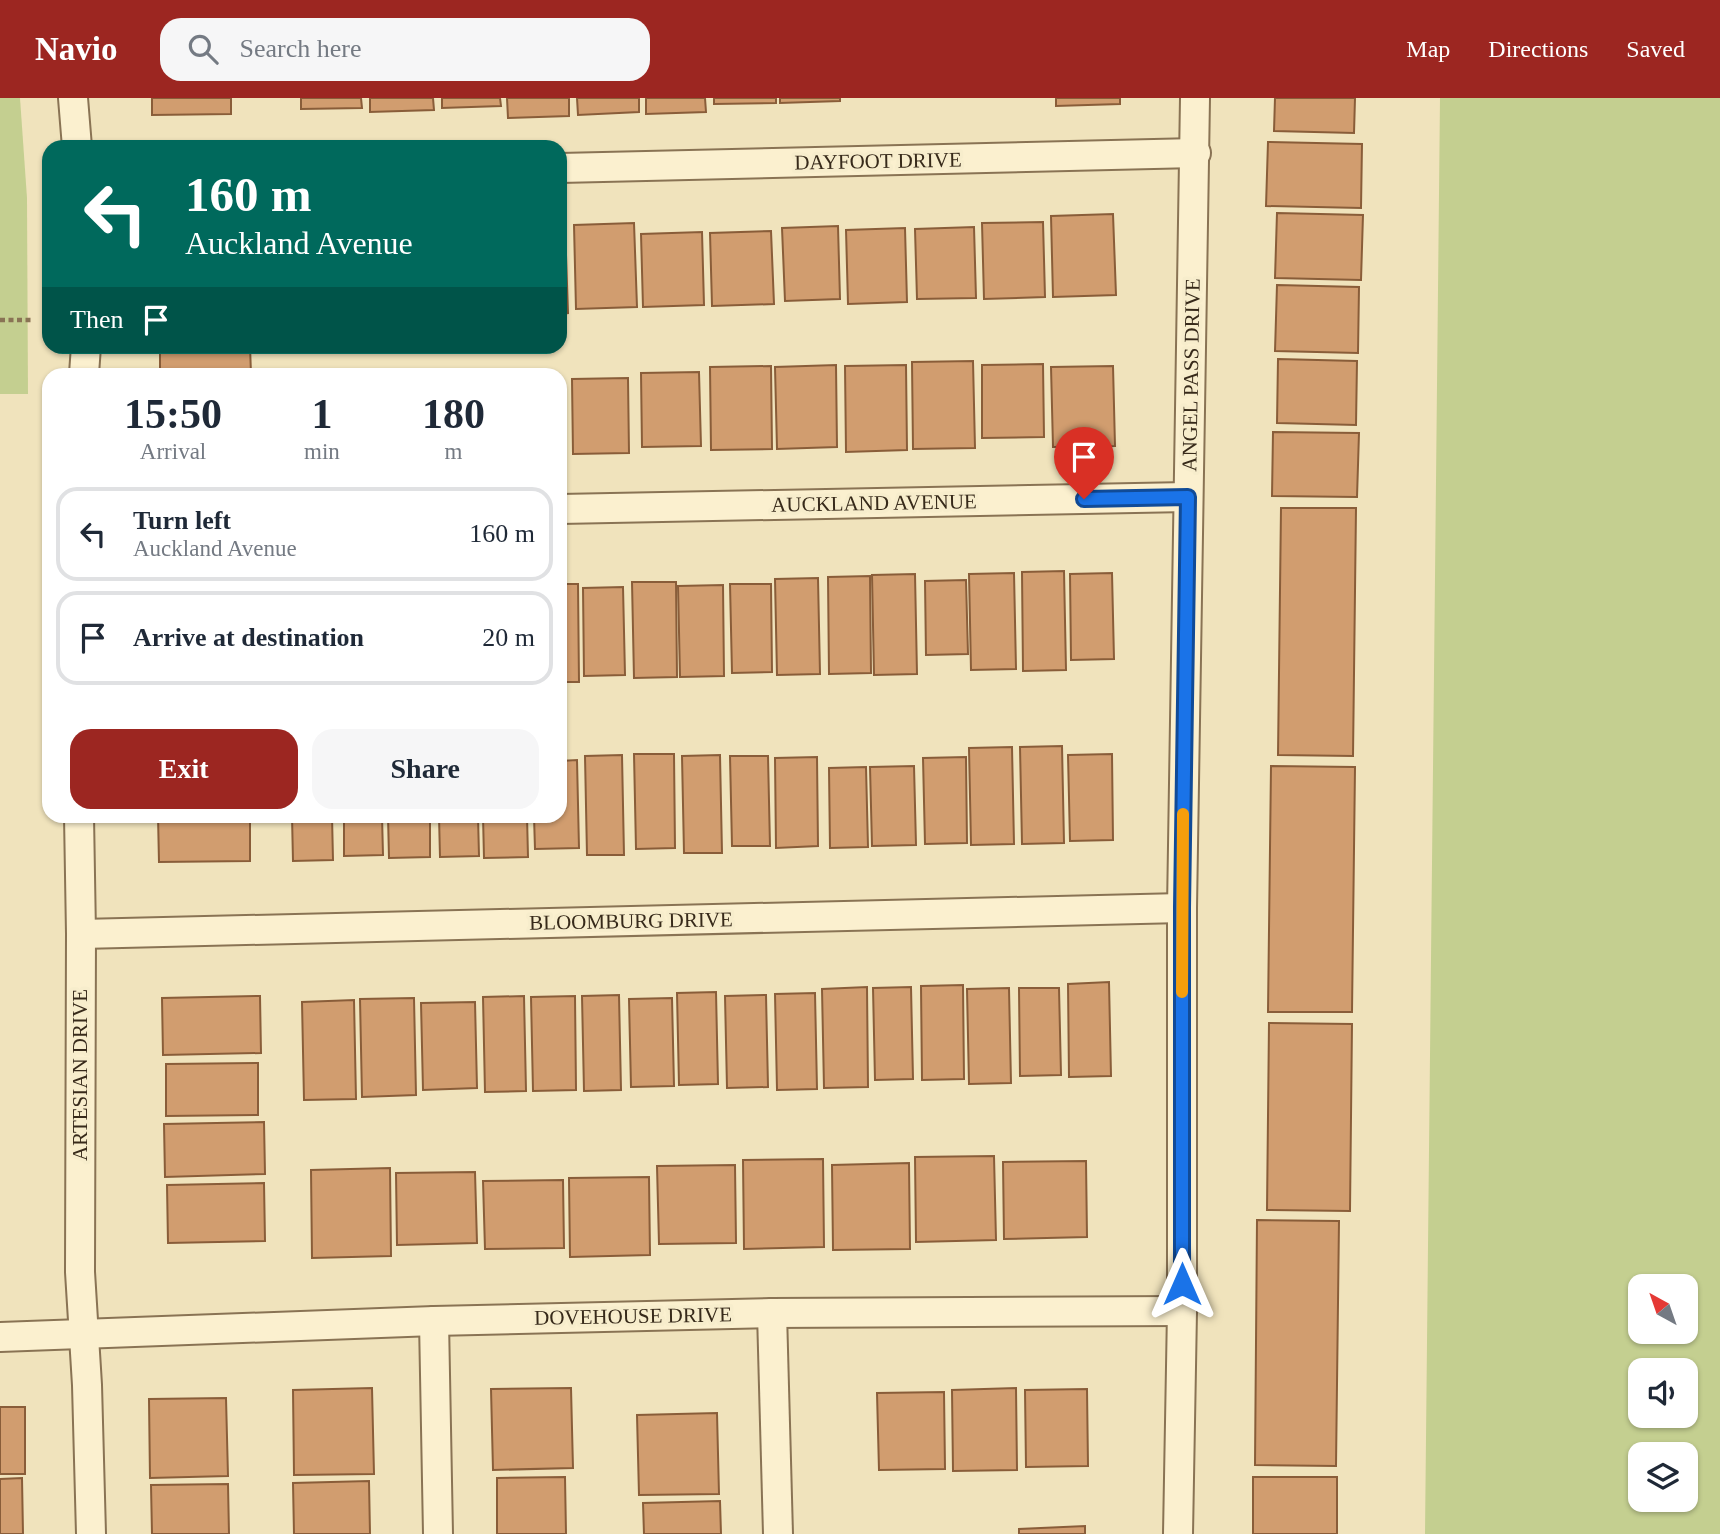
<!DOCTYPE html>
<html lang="en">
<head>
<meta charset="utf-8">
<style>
	body { margin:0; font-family:Georgia,serif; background:#f6f6f7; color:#1f2937; height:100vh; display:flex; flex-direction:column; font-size:26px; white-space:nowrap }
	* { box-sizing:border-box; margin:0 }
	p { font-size:23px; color:#747a83 }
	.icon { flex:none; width:38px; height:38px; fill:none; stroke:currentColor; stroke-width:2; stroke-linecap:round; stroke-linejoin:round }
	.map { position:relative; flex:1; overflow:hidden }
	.drawer { position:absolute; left:42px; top:270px; width:525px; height:455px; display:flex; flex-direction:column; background:#fff; border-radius:21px; box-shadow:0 2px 5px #0004 }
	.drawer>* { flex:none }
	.top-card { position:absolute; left:42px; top:42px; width:525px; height:214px; border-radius:21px; box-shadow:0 2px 5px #0004; background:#00695c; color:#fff; overflow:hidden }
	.needle { width:46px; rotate:320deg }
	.controls { position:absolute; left:1628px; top:1176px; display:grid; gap:14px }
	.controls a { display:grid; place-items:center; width:70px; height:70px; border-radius:14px; background:#fff; box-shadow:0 2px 5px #0004; font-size:35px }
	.pin { position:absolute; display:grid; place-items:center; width:60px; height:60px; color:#fff; margin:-72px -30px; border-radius:50% 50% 50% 0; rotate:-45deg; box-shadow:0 0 7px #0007 }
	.pin .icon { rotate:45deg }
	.me { position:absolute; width:77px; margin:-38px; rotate:0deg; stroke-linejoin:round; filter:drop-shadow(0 0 5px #0008) }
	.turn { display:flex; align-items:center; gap:24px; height:147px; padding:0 28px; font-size:32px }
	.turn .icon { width:91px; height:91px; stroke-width:2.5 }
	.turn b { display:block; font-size:49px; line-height:60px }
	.then { display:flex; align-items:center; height:66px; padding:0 28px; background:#0003; gap:14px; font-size:26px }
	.eta { display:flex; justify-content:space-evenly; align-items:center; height:119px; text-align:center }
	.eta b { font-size:42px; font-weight:700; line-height:49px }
	.button { display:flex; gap:14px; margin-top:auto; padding:14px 28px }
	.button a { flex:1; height:80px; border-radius:21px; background:#9c2621; color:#fff; font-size:28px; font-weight:700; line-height:80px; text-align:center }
	.button a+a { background:#f6f6f7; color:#1f2937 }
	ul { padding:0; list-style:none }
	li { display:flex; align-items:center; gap:21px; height:94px; margin:0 14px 10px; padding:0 14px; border:4px solid #e0e1e3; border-radius:21px }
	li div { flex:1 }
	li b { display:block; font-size:26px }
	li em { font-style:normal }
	header { display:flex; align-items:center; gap:42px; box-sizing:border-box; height:98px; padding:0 35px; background:#9c2621; color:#fff }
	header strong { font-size:33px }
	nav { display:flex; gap:38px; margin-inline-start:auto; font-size:24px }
	.search { width:490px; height:63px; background:#f6f6f7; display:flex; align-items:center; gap:18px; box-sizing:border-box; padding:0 24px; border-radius:21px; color:#747a83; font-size:26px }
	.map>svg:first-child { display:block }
</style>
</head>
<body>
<header>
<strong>Navio</strong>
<div class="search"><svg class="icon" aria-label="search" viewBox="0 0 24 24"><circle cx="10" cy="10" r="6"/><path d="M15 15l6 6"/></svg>Search here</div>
<nav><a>Map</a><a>Directions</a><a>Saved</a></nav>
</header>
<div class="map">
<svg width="1720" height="1436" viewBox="0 0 1720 1436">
	<rect width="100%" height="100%" fill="#f0e3bc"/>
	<!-- green -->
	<g fill="#c4cf90" fill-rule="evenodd">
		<path d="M 0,0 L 20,0 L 27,100 L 28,296 L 0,296 Z"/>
		<path d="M 1440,0 L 1720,0 L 1720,1436 L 1425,1436 ZM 1685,1188 L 1685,1234 L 1640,1234 L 1640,1188 ZM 1640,1272 L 1685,1272 L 1685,1318 L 1640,1318 ZM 1640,1356 L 1685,1356 L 1685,1402 L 1640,1402 Z"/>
	</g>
	<!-- building -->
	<g fill="#d19d6f" stroke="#895d39" stroke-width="2">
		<path d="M 152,0 L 231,0 L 231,16 L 152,17 Z"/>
		<path d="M 301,0 L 361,0 L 362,10 L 301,11 Z"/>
		<path d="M 370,0 L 433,0 L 434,12 L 370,14 Z"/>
		<path d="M 442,0 L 500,0 L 501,8 L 442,10 Z"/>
		<path d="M 507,0 L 569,0 L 569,18 L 508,20 Z"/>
		<path d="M 577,0 L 639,0 L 639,14 L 578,17 Z"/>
		<path d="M 646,0 L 705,0 L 706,14 L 646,16 Z"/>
		<path d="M 714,0 L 776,0 L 776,5 L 714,6 Z"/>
		<path d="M 780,0 L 840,0 L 840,3 L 780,5 Z"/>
		<path d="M 1056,0 L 1120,0 L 1120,6 L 1056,8 Z"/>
		<path d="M 1275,0 L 1355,0 L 1354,35 L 1274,33 Z"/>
		<path d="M 1268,44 L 1362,46 L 1361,110 L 1266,108 Z"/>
		<path d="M 1277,115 L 1363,117 L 1361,182 L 1275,180 Z"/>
		<path d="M 1113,116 L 1116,197 L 1053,199 L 1051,118 Z"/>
		<path d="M 1043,124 L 1045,199 L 984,201 L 982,125 Z"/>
		<path d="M 634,125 L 637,209 L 576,211 L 574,127 Z"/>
		<path d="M 560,128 L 565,128 L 568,215 L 560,216 Z"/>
		<path d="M 838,128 L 840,201 L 785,203 L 782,130 Z"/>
		<path d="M 974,129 L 976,200 L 917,201 L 915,131 Z"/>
		<path d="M 905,130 L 907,204 L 848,206 L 846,132 Z"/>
		<path d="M 771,133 L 774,206 L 712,208 L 710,135 Z"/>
		<path d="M 702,134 L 704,207 L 643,209 L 641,136 Z"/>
		<path d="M 1277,187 L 1359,189 L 1358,255 L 1275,253 Z"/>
		<path d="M 160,248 L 250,248 L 251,276 L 160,276 Z"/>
		<path d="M 1278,261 L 1357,263 L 1356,327 L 1277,325 Z"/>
		<path d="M 973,263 L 975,350 L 913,351 L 912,264 Z"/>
		<path d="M 1043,266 L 1044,339 L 982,340 L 982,267 Z"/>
		<path d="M 836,267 L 837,349 L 777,351 L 775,269 Z"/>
		<path d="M 906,267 L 907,352 L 846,354 L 845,268 Z"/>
		<path d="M 771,268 L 772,351 L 711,352 L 710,269 Z"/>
		<path d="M 1113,268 L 1115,348 L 1053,349 L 1051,269 Z"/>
		<path d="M 699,274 L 701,348 L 642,349 L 641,275 Z"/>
		<path d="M 628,280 L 629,355 L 573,356 L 572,281 Z"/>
		<path d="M 560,283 L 563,283 L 564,349 L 560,349 Z"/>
		<path d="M 1273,334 L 1359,335 L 1357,399 L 1272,398 Z"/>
		<path d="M 1281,410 L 1356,410 L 1353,658 L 1278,657 Z"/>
		<path d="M 1064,473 L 1066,572 L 1023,573 L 1022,474 Z"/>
		<path d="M 1014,475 L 1016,571 L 971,572 L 969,476 Z"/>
		<path d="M 1112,475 L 1114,561 L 1071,562 L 1070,476 Z"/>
		<path d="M 915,476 L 917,576 L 874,577 L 872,477 Z"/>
		<path d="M 870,478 L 871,575 L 829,576 L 828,479 Z"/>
		<path d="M 818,480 L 820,576 L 777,577 L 775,481 Z"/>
		<path d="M 966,482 L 968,556 L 926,557 L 925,483 Z"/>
		<path d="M 632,484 L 676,484 L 677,579 L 634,580 Z"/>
		<path d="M 560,486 L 578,486 L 579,584 L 560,584 Z"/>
		<path d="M 730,486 L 771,486 L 772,574 L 732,575 Z"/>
		<path d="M 723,487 L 724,578 L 680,579 L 678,488 Z"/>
		<path d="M 623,489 L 625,577 L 584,578 L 583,490 Z"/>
		<path d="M 1062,648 L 1064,745 L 1022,746 L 1020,649 Z"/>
		<path d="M 1012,649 L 1014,746 L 971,747 L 969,650 Z"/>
		<path d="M 634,656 L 674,656 L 675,750 L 636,751 Z"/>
		<path d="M 1112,656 L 1113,742 L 1070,743 L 1068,657 Z"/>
		<path d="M 622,657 L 624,757 L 587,757 L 585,658 Z"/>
		<path d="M 720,657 L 722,755 L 684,755 L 682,658 Z"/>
		<path d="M 730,658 L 768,658 L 770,748 L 732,748 Z"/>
		<path d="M 817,659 L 818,748 L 776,750 L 775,660 Z"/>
		<path d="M 966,659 L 967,745 L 925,746 L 923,660 Z"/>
		<path d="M 577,662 L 579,750 L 535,751 L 534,718 L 560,718 L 560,663 Z"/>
		<path d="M 914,668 L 916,747 L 872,748 L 870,669 Z"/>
		<path d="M 1271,668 L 1355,669 L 1352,914 L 1268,914 Z"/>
		<path d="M 866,669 L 868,749 L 830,750 L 829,670 Z"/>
		<path d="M 158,718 L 250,718 L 250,763 L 159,764 Z"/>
		<path d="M 292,718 L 332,718 L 333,762 L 293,763 Z"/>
		<path d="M 344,718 L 382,718 L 383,757 L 344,758 Z"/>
		<path d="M 388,718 L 430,718 L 430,759 L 389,760 Z"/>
		<path d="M 439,718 L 478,718 L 479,758 L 440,759 Z"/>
		<path d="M 483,718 L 527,718 L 528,759 L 484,760 Z"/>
		<path d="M 1109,884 L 1111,978 L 1069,979 L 1068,886 Z"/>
		<path d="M 963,887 L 964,981 L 922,982 L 921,888 Z"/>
		<path d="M 867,889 L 868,989 L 824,990 L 822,891 Z"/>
		<path d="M 911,889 L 913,981 L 875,982 L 873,890 Z"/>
		<path d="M 1009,890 L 1011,985 L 969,986 L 967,891 Z"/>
		<path d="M 1019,890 L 1059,890 L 1061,977 L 1020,978 Z"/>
		<path d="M 716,894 L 718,986 L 679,987 L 677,895 Z"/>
		<path d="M 815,895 L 817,991 L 777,992 L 775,896 Z"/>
		<path d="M 619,897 L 621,992 L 584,993 L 582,898 Z"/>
		<path d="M 766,897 L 768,989 L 727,990 L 725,898 Z"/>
		<path d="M 260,898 L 261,955 L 163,957 L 162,900 Z"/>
		<path d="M 524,898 L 526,993 L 485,994 L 483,899 Z"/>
		<path d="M 575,898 L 576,992 L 533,993 L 531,899 Z"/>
		<path d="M 414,900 L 416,997 L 362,999 L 360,901 Z"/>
		<path d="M 672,900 L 674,988 L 631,989 L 629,901 Z"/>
		<path d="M 354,902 L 356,1001 L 304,1002 L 302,904 Z"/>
		<path d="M 475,904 L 477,990 L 423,992 L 421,905 Z"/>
		<path d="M 1269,925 L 1352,926 L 1350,1113 L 1267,1112 Z"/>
		<path d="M 258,965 L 258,1017 L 166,1018 L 166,966 Z"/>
		<path d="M 264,1024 L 265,1076 L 165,1079 L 164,1026 Z"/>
		<path d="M 994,1058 L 996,1142 L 916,1144 L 915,1059 Z"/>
		<path d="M 823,1061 L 824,1149 L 744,1151 L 743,1062 Z"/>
		<path d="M 1086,1063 L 1087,1139 L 1004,1141 L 1003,1064 Z"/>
		<path d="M 909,1065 L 910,1151 L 833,1152 L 832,1067 Z"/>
		<path d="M 735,1067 L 736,1145 L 659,1146 L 657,1068 Z"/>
		<path d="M 390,1070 L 391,1158 L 312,1160 L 311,1072 Z"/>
		<path d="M 475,1074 L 477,1145 L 397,1147 L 396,1075 Z"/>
		<path d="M 649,1079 L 650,1157 L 570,1159 L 569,1080 Z"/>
		<path d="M 563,1082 L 564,1150 L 485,1151 L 483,1083 Z"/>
		<path d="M 264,1085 L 265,1143 L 168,1145 L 167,1087 Z"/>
		<path d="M 1257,1122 L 1339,1123 L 1336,1368 L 1255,1367 Z"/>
		<path d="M 372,1290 L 374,1376 L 294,1377 L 293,1292 Z"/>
		<path d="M 571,1290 L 573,1370 L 493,1372 L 491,1291 Z"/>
		<path d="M 1016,1290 L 1017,1372 L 953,1373 L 952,1292 Z"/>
		<path d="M 1087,1291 L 1088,1368 L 1026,1369 L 1025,1292 Z"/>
		<path d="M 944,1294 L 945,1371 L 879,1372 L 877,1295 Z"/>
		<path d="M 226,1300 L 228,1378 L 150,1380 L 149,1301 Z"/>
		<rect x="0" y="1309" width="25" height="67"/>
		<path d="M 717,1315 L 719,1396 L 639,1397 L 637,1317 Z"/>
		<path d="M 565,1379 L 566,1436 L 497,1436 L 497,1380 Z"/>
		<rect x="1253" y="1379" width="84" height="57"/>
		<path d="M 22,1380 L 23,1436 L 0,1436 L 0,1381 Z"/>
		<path d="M 369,1383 L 370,1436 L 294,1436 L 293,1385 Z"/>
		<path d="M 228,1386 L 229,1436 L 152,1436 L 151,1387 Z"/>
		<path d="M 720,1403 L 721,1436 L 644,1436 L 643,1405 Z"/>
		<path d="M 1085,1428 L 1085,1436 L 1019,1436 L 1019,1431 Z"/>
	</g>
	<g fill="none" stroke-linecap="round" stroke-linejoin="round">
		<defs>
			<g id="minor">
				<path d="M 73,0 L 77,49"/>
				<path d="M 560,70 L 1196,55"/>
				<path d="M 84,276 L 86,248"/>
				<path d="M 560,411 L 1188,399"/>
				<path d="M 79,718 L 81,836 L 80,1174 L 87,1287 L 91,1436"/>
				<path d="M 81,836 L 1182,810"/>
				<path d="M 772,1215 L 778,1436"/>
				<path d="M 434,1223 L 438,1436"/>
				<path d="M 0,1239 L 434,1223 L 772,1215 L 1182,1213"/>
				<path d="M 1178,1436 L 1182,1213 L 1182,810 L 1195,0"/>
			</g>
		</defs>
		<!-- minor casing -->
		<use href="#minor" stroke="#897354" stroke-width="32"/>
		<!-- path -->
		<path stroke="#897354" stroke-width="4.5" stroke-dasharray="5 3.5" stroke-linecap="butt" d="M 0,222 L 32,222"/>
		<!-- minor -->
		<use href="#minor" stroke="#fbf0cf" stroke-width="28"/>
	</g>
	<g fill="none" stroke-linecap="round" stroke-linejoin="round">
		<defs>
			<path id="route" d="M 1084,401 L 1188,399 L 1182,810 L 1182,1186"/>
		</defs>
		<!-- route casing -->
		<use href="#route" stroke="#114b97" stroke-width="18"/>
		<!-- route -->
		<use href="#route" stroke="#1a73e8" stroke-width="12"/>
		<!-- slow -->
		<path stroke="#f59e0b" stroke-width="12" d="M 1182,894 L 1183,716"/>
	</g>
	<g text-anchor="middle" stroke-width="7" stroke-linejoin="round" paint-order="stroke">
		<!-- street labels -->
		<g font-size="21" fill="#372a1a" stroke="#f7edcc">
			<text transform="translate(878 63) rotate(-1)" y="7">DAYFOOT DRIVE</text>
			<text transform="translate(1191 277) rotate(-89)" y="7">ANGEL PASS DRIVE</text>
			<text transform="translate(874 405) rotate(-1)" y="7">AUCKLAND AVENUE</text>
			<text transform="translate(631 823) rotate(-1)" y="7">BLOOMBURG DRIVE</text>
			<text transform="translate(80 977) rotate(-90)" y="7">ARTESIAN DRIVE</text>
			<text transform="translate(633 1218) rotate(-1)" y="7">DOVEHOUSE DRIVE</text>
		</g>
	</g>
</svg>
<div class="controls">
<a><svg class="needle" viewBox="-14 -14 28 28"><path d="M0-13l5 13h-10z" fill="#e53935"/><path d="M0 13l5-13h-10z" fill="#747a83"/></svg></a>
<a><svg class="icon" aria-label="sound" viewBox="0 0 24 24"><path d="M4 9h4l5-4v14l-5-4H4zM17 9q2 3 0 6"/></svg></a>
<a><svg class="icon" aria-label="layers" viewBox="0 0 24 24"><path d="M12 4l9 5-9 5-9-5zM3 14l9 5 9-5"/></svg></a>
</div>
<div class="pin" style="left:1084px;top:401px;background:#d93025"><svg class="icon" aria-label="arrive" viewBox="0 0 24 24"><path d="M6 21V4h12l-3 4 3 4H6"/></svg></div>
<svg class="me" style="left:1182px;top:1186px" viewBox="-20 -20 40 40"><path d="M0-17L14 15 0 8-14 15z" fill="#1a73e8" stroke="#fff" stroke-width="4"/></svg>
<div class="top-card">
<div class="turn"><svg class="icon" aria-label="left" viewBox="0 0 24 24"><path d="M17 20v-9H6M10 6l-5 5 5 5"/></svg><div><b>160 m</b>Auckland Avenue</div></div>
<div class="then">Then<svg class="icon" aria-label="arrive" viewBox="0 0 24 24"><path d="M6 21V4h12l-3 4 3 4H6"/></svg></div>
</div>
<section class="drawer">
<div class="eta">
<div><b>15:50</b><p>Arrival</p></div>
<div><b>1</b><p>min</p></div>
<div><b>180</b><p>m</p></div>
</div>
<ul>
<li><svg class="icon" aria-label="left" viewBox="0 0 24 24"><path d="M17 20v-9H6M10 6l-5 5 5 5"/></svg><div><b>Turn left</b><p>Auckland Avenue</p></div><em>160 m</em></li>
<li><svg class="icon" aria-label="arrive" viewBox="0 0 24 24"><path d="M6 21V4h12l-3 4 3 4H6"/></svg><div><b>Arrive at destination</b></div><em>20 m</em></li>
</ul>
<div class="button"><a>Exit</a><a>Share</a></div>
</section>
</div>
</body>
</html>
